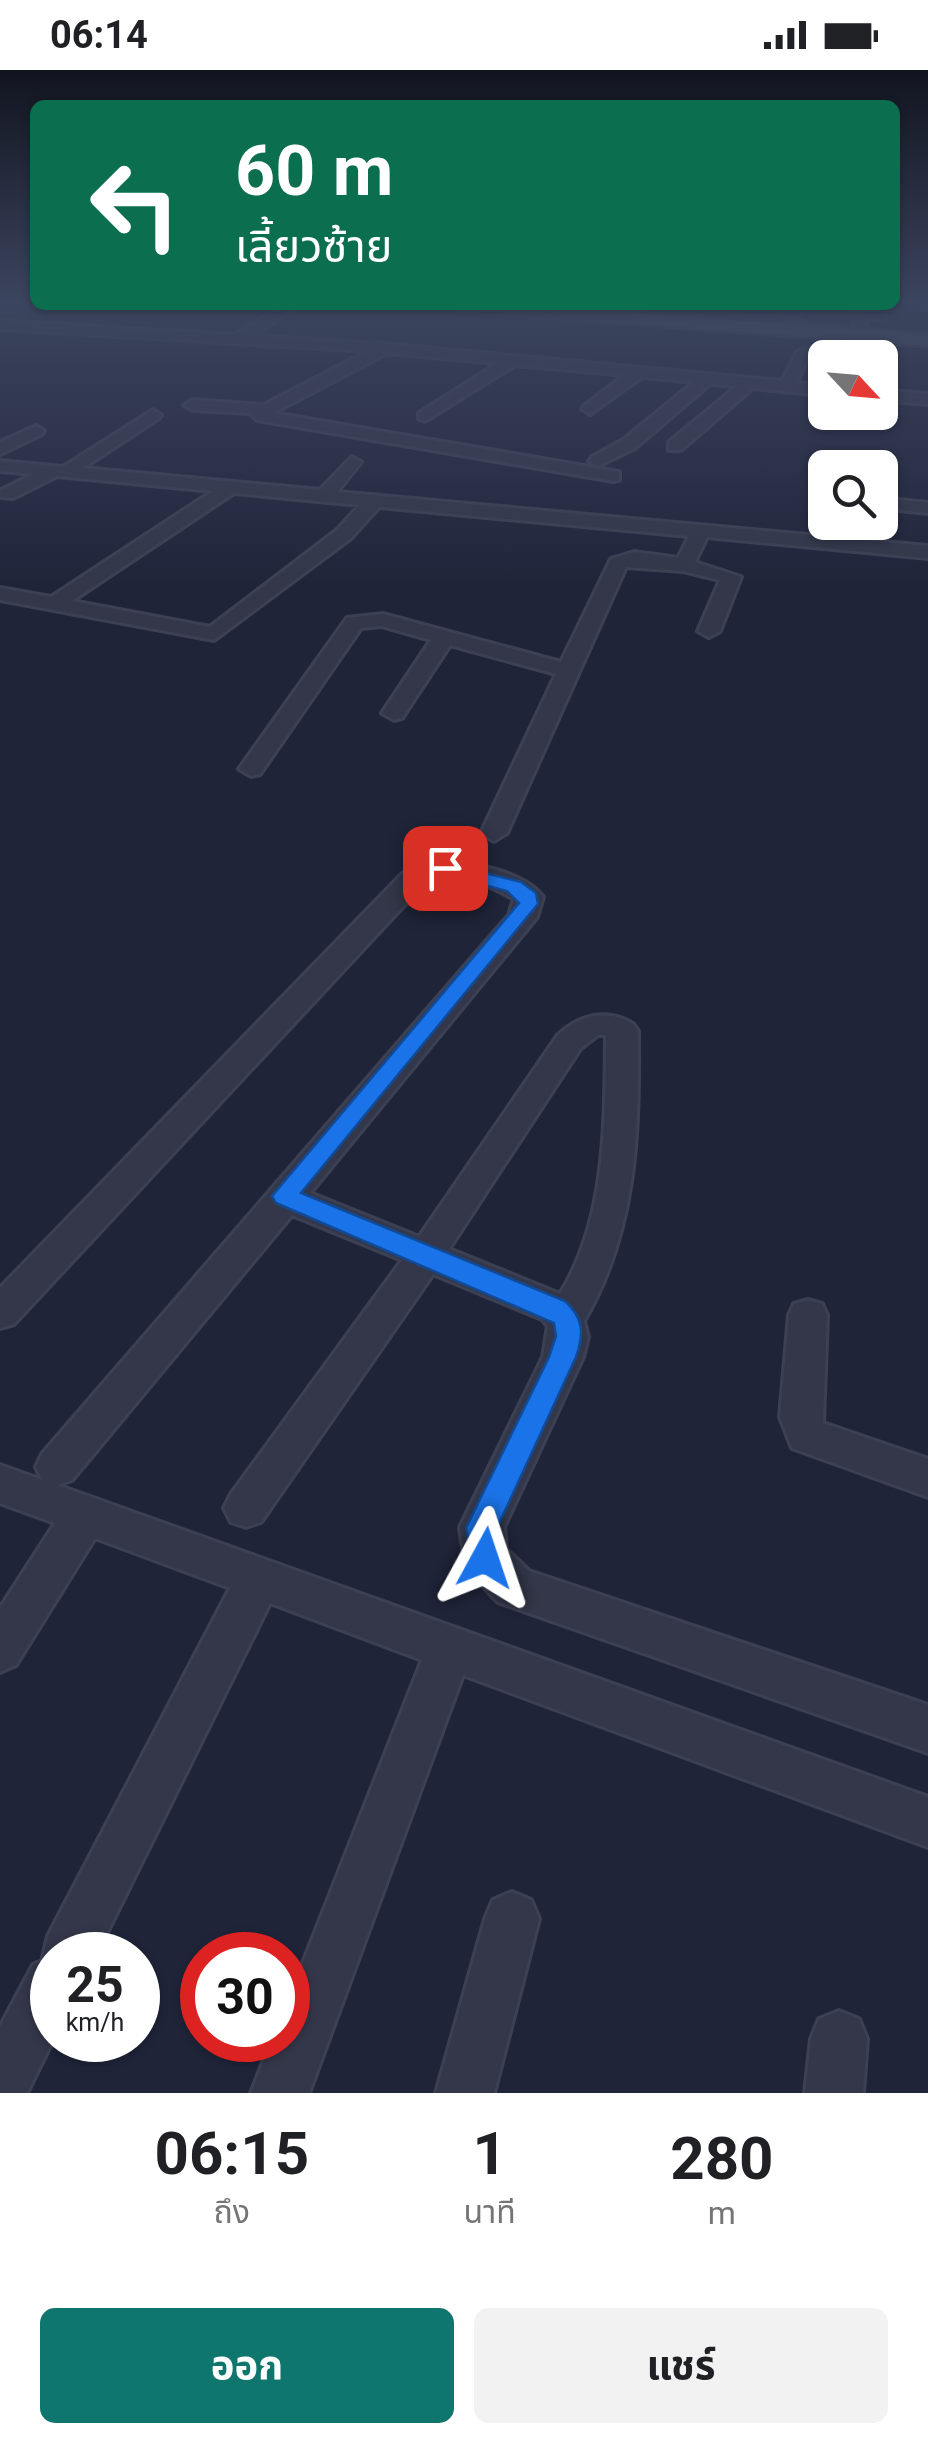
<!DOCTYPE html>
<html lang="th">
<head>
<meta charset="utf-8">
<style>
	body { margin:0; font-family:Roboto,"Noto Sans Thai",sans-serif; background:#f2f2f2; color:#202124; height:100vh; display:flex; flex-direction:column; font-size:38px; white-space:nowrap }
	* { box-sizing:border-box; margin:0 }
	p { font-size:32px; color:#757577 }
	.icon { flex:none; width:55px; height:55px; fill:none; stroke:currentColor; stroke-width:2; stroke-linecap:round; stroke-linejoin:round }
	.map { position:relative; height:2023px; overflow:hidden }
	.side { display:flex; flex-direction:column; background:#fff; flex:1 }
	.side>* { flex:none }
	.banner { position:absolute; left:30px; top:30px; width:870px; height:210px; border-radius:15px; box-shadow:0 2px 8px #0004; background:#0b6e4f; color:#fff; overflow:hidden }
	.needle { width:65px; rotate:116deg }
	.controls { position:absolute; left:808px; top:270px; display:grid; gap:20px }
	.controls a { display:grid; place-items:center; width:90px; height:90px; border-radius:15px; background:#fff; box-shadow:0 2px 8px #0004; font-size:50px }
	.speed { position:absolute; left:30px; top:1862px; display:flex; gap:20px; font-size:50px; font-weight:700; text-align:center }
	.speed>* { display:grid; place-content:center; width:130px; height:130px; border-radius:50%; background:#fff; box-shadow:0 2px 8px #0004; line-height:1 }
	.speed small { font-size:25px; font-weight:400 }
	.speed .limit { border:15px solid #d22; background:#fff; color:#111 }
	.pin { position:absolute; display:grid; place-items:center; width:85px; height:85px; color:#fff; margin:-42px; border-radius:20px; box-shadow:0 5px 15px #0006 }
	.me { position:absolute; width:110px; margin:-55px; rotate:5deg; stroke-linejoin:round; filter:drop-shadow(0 0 8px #0008) }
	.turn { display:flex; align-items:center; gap:35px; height:210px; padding:0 40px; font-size:45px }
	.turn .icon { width:130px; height:130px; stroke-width:2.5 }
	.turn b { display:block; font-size:70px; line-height:85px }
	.eta { display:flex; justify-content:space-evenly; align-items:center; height:170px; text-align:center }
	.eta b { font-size:60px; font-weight:700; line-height:70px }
	.primary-button { display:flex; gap:20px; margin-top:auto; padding:20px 40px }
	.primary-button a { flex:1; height:115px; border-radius:15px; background:#0f766e; color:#fff; font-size:40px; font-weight:700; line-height:115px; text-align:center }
	.primary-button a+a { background:#f2f2f2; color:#202124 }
	.status { display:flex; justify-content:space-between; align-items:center; height:70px; padding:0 50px; background:#fff; direction:ltr }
	.status svg { height:28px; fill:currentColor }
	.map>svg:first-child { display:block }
</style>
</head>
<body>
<div class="status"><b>06:14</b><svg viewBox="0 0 49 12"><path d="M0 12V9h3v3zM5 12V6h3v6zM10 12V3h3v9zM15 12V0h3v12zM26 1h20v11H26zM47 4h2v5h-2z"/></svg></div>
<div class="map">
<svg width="928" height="2023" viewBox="0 0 928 2023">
	<rect width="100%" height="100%" fill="#1f2439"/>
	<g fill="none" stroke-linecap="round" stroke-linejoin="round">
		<defs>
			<g id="minor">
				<path d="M 920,233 L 928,233 L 928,238 Z"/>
				<path d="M 284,235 L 300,235 L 252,266 L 385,274 L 782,311 L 797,282 L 804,278 L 811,282 L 796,313 L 825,315 L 825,325 L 753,318 L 681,380 L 669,380 L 669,372 L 737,316 L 710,314 L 635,378 L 598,396 L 589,391 L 592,387 L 623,370 L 694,312 L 642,307 L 590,344 L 582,339 L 584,336 L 625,305 L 515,295 L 425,351 L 419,349 L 419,343 L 498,293 L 387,283 L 273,343 L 619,402 L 619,410 L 613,411 L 257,350 L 250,343 L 192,340 L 184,335 L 192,330 L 264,335 L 368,281 L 0,259 L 0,251 L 234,265 Z"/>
				<path d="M 886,242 L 886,248 L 864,250 L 870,265 L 858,268 L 851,243 Z"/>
				<path d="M 731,244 L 798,249 L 805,253 L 798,257 L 726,251 Z"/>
				<path d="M 880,320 L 928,324 L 928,334 L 880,330 Z"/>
				<path d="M 153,340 L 161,345 L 159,348 L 83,398 L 320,420 L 352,387 L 361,392 L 337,422 L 928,476 L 928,488 L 707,467 L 695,492 L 741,507 L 720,561 L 709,567 L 698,561 L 720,510 L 683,501 L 626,497 L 507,763 L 494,771 L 481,763 L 556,604 L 450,575 L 402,648 L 394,650 L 382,643 L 431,570 L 382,556 L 361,558 L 260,704 L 251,706 L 239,699 L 347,548 L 383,544 L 561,592 L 611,489 L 634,482 L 678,488 L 689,466 L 379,437 L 351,468 L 214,570 L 0,530 L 0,518 L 51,527 L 213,421 L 57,406 L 13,428 L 0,427 L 1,420 L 33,404 L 0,401 L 0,391 L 63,397 ZM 234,423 L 360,435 L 337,460 L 210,557 L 72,531 Z"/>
				<path d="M 36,356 L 44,361 L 42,364 L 0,384 L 0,372 Z"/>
				<path d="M 880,428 L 928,433 L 928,443 L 880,438 Z"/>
				<path d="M 443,790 C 474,794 523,801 543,827 L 537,847 L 310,1123 L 419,1167 L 558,965 C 580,945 607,938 633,954 L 638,961 C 639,1063 637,1160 584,1251 L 588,1267 L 583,1287 L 504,1457 L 506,1479 L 529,1501 L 928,1635 L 928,1683 L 498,1532 C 473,1507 463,1493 460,1457 L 543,1287 L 548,1256 L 542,1249 L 433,1204 L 261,1452 L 246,1457 L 231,1452 L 224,1438 L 231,1424 L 402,1190 L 292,1145 L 72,1410 L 57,1415 L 928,1727 L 928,1777 L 463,1605 L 309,2023 L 251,2023 L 272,1970 L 288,1970 L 288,1931 L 422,1590 L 270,1533 L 96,1885 L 52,1885 L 53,1970 L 27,2023 L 0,2023 L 0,1957 L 33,1895 L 42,1891 L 48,1866 L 230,1518 L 95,1468 L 16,1595 L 0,1602 L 0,1538 L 55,1453 L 0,1433 L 0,1395 L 42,1410 L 36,1397 L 42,1384 L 509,845 L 514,829 C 488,814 448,796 422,816 L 14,1254 L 0,1258 L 0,1218 L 402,804 L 419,794 ZM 598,965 L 606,965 C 605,1051 607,1148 560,1224 L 449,1179 L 580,979 Z"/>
				<path d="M 808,1230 L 822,1234 L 827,1245 L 823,1353 L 928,1389 L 928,1427 L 792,1378 L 780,1347 L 789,1245 L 794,1234 Z"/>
				<path d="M 512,1822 L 531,1830 L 539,1849 L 494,2023 L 436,2023 L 485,1849 L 493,1830 Z"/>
				<path d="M 839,1941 L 859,1949 L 867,1969 L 863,2023 L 805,2023 L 811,1969 L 819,1949 Z"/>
			</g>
			<path id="major" d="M 447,235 L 527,235 L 928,264 L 928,276 L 456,240 Z"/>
		</defs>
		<!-- minor casing -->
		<use href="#minor" stroke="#3c4053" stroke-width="6"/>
		<!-- major casing -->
		<use href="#major" stroke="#3c4053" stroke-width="6"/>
		<!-- minor -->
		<use href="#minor" fill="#333749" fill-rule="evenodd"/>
		<!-- major -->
		<use href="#major" fill="#50556a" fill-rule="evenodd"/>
	</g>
	<!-- sky -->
	<linearGradient id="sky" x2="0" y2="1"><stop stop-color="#11141f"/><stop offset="0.45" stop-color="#3c455f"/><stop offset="1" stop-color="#3c455f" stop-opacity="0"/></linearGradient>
	<rect width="928" height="516" fill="url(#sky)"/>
	<!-- route -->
	<path fill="#1a73e8" stroke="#114b97" stroke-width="2.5" d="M 445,793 L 521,812 L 536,823 L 538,834 L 301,1123 L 565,1231 C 584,1248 584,1264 576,1287 L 497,1458 L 501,1488 L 496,1498 L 485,1503 L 474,1498 L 466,1458 L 549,1287 L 556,1266 L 554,1253 L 276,1133 L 272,1126 L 519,833 L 507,821 L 439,803 L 439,794 Z"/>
</svg>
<div class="controls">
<a><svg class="needle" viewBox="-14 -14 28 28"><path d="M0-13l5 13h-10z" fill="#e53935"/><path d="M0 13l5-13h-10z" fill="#757577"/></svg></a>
<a><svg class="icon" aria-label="search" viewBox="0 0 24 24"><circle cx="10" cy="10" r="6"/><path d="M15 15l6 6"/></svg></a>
</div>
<div class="speed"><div>25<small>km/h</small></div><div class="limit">30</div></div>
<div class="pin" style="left:445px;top:798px;background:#d93025"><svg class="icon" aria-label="arrive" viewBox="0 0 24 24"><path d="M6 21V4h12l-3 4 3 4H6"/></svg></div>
<svg class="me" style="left:485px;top:1488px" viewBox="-20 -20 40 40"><path d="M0-17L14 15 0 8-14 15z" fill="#1a73e8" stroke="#fff" stroke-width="4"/></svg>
<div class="banner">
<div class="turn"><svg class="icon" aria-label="left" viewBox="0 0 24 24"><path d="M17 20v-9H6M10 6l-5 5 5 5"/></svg><div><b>60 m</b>เลี้ยวซ้าย</div></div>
</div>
</div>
<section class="side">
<div class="eta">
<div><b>06:15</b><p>ถึง</p></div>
<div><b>1</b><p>นาที</p></div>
<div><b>280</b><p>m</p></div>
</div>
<div class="primary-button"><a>ออก</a><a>แชร์</a></div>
</section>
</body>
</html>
